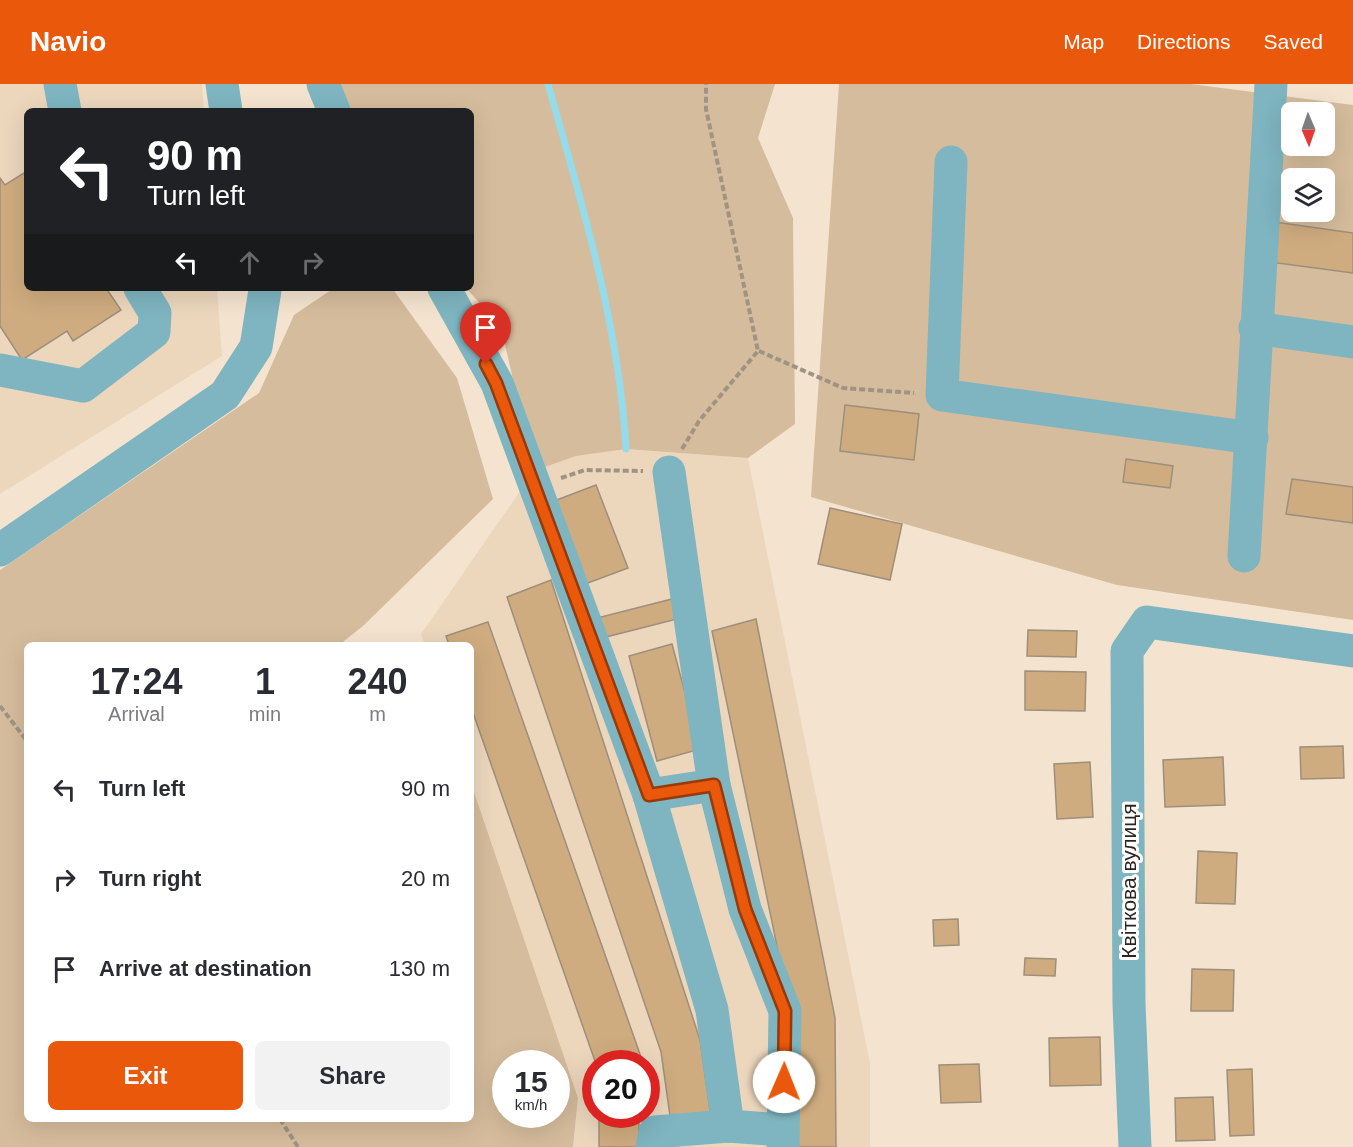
<!DOCTYPE html>
<html lang="en">
<head>
<meta charset="utf-8">
<style>
	body { margin:0; font-family:Arial,sans-serif; background:#f2f2f3; color:#2b2b33; height:100vh; display:flex; flex-direction:column; font-size:22px; white-space:nowrap }
	* { box-sizing:border-box; margin:0 }
	p { font-size:20px; color:#7c7c81 }
	.icon { flex:none; width:33px; height:33px; fill:none; stroke:currentColor; stroke-width:2; stroke-linecap:round; stroke-linejoin:round }
	.map { position:relative; flex:1; overflow:hidden }
	.panel { position:absolute; left:24px; top:558px; width:450px; height:480px; display:flex; flex-direction:column; background:#fff; border-radius:9px; box-shadow:0 6px 24px #0002 }
	.panel>* { flex:none }
	.guide { position:absolute; left:24px; top:24px; width:450px; height:183px; border-radius:9px; box-shadow:0 6px 24px #0002; background:#202124; color:#fff; overflow:hidden }
	.needle { width:39px; rotate:178deg }
	.buttons { position:absolute; left:1281px; top:18px; display:grid; gap:12px }
	.buttons a { display:grid; place-items:center; width:54px; height:54px; border-radius:9px; background:#fff; box-shadow:0 6px 24px #0002; font-size:30px }
	.speed { position:absolute; left:492px; top:966px; display:flex; gap:12px; font-size:30px; font-weight:700; text-align:center }
	.speed>* { display:grid; place-content:center; width:78px; height:78px; border-radius:50%; background:#fff; box-shadow:0 6px 24px #0002; line-height:1 }
	.speed small { font-size:15px; font-weight:400 }
	.speed .limit { border:9px solid #d22; background:#fff; color:#111 }
	.pin { position:absolute; display:grid; place-items:center; width:51px; height:51px; color:#fff; margin:-62px -26px; border-radius:50% 50% 50% 0; rotate:-45deg; box-shadow:0 0 6px #0007 }
	.pin .icon { rotate:45deg }
	.me { position:absolute; width:66px; margin:-33px; rotate:1deg; stroke-linejoin:round; filter:drop-shadow(0 0 4px #0008) }
	.turn { display:flex; align-items:center; gap:21px; height:126px; padding:0 24px; font-size:27px }
	.turn .icon { width:78px; height:78px; stroke-width:2.5 }
	.turn b { display:block; font-size:42px; line-height:51px }
	.lanes { display:flex; align-items:center; height:57px; padding:0 24px; background:#0003; justify-content:center; gap:30px; direction:ltr }
	.lanes .off { opacity:.35 }
	.eta { display:flex; justify-content:space-evenly; align-items:center; height:102px; text-align:center }
	.eta b { font-size:36px; font-weight:700; line-height:42px }
	.action { display:flex; gap:12px; margin-top:auto; padding:12px 24px }
	.action a { flex:1; height:69px; border-radius:9px; background:#ea580c; color:#fff; font-size:24px; font-weight:700; line-height:69px; text-align:center }
	.action a+a { background:#f2f2f3; color:#2b2b33 }
	ul { padding:0; list-style:none }
	li { display:flex; align-items:center; gap:18px; height:90px; padding:0 24px }
	li div { flex:1 }
	li b { display:block; font-size:22px }
	li em { font-style:normal }
	header { display:flex; align-items:center; gap:36px; box-sizing:border-box; height:84px; padding:0 30px; background:#ea580c; color:#fff }
	header strong { font-size:28px }
	nav { display:flex; gap:33px; margin-inline-start:auto; font-size:21px }
	.map>svg:first-child { display:block }
</style>
</head>
<body>
<header>
<strong>Navio</strong>
<nav><a>Map</a><a>Directions</a><a>Saved</a></nav>
</header>
<div class="map">
<svg width="1353" height="1063" viewBox="0 0 1353 1063">
	<rect width="100%" height="100%" fill="#f4e4cf"/>
	<!-- built -->
	<g fill="#ecd7bd" fill-rule="evenodd">
		<path d="M 0,0 L 202,0 L 204,27 L 27,27 L 27,204 L 217,204 L 222,272 L 0,410 Z"/>
		<path d="M 626,365 L 748,374 L 870,979 L 870,1063 L 573,1063 L 578,1014 L 471,699 L 471,561 L 425,561 L 421,550 L 534,387 L 576,372 ZM 596,980 L 646,980 L 646,1030 L 596,1030 Z"/>
	</g>
	<!-- green -->
	<g fill="#d5bc9c" fill-rule="evenodd">
		<path d="M 333,0 L 775,0 L 758,54 L 793,134 L 795,340 L 748,374 L 626,365 L 576,372 L 534,387 L 501,243 L 466,204 L 471,204 L 471,27 L 345,27 Z"/>
		<path d="M 839,0 L 1191,0 L 1353,21 L 1353,536 L 1117,501 L 811,413 ZM 1292,28 L 1324,28 L 1324,62 L 1292,62 ZM 1292,94 L 1324,94 L 1324,128 L 1292,128 Z"/>
		<path d="M 334,204 L 392,204 L 457,294 L 493,415 L 363,542 L 339,561 L 27,561 L 27,1035 L 471,1035 L 471,699 L 578,1014 L 573,1063 L 0,1063 L 0,486 L 259,309 L 294,231 ZM 506,980 L 556,980 L 556,1030 L 506,1030 Z"/>
	</g>
	<g fill="none" stroke-linecap="round" stroke-linejoin="round">
		<!-- stream -->
		<path stroke="#95dbe9" stroke-width="7" d="M 548,0 C 582,120 619,240 626,365"/>
	</g>
	<!-- building -->
	<g fill="#cfac7f" stroke="#9e8f7c" stroke-width="1.5">
		<path d="M 27,87 L 27,204 L 106,204 L 121,226 L 73,257 L 67,247 L 22,276 L 0,242 L 0,94 L 5,101 Z"/>
		<path d="M 1275,138 L 1353,149 L 1353,189 L 1270,178 Z"/>
		<path d="M 845,321 L 919,330 L 914,376 L 840,367 Z"/>
		<path d="M 1126,375 L 1173,382 L 1170,404 L 1123,398 Z"/>
		<path d="M 1292,395 L 1353,403 L 1353,439 L 1286,430 Z"/>
		<path d="M 596,401 L 628,484 L 585,500 L 554,417 Z"/>
		<path d="M 830,424 L 902,440 L 890,496 L 818,480 Z"/>
		<path d="M 551,496 L 700,956 L 711,1034 L 671,1039 L 661,968 L 507,513 Z"/>
		<path d="M 672,515 L 677,535 L 602,554 L 597,534 Z"/>
		<path d="M 756,535 L 835,934 L 836,1063 L 794,1063 L 793,940 L 712,547 Z"/>
		<path d="M 488,538 L 641,973 L 621,980 L 596,980 L 471,623 L 471,561 L 449,561 L 446,552 Z"/>
		<path d="M 1028,546 L 1077,547 L 1076,573 L 1027,572 Z"/>
		<path d="M 672,560 L 700,665 L 657,677 L 629,572 Z"/>
		<path d="M 1025,587 L 1086,588 L 1085,627 L 1025,626 Z"/>
		<path d="M 1343,662 L 1344,694 L 1301,695 L 1300,663 Z"/>
		<path d="M 1223,673 L 1225,721 L 1165,723 L 1163,676 Z"/>
		<path d="M 1090,678 L 1093,733 L 1057,735 L 1054,680 Z"/>
		<path d="M 1198,767 L 1237,769 L 1235,820 L 1196,819 Z"/>
		<path d="M 958,835 L 959,861 L 934,862 L 933,836 Z"/>
		<path d="M 1025,874 L 1056,875 L 1055,892 L 1024,891 Z"/>
		<path d="M 1192,885 L 1234,886 L 1233,927 L 1191,927 Z"/>
		<path d="M 1100,953 L 1101,1001 L 1050,1002 L 1049,954 Z"/>
		<path d="M 979,980 L 981,1018 L 941,1019 L 939,981 Z"/>
		<path d="M 1252,985 L 1254,1051 L 1230,1052 L 1227,986 Z"/>
		<path d="M 1213,1013 L 1215,1056 L 1176,1057 L 1175,1014 Z"/>
		<rect x="599" y="1030" width="40" height="33"/>
	</g>
	<g fill="none" stroke-linecap="round" stroke-linejoin="round">
		<!-- path -->
		<g stroke="#9f9384" stroke-width="4" stroke-dasharray="6 3" stroke-linecap="butt">
			<path d="M 759,267 L 843,304 L 914,309"/>
			<path d="M 682,365 L 699,337 L 758,267 L 706,25 L 706,0"/>
			<path d="M 561,394 L 585,386 L 643,387"/>
			<path d="M 0,622 L 27,657"/>
			<path d="M 280,1035 L 298,1063"/>
		</g>
		<!-- minor -->
		<g stroke="#7eb5c0" stroke-width="33">
			<path d="M 60,0 L 65,27"/>
			<path d="M 222,0 L 226,27"/>
			<path d="M 323,0 L 334,27"/>
			<path d="M 951,78 L 942,311 L 1252,354"/>
			<path d="M 444,204 L 497,299 L 649,711 L 712,926 L 728,1042 L 655,1048 L 652,1063"/>
			<path d="M 1255,244 L 1353,258"/>
			<path d="M 0,286 L 83,302 L 154,248 L 155,229 L 140,204"/>
			<path d="M 669,388 L 714,701"/>
			<path d="M 0,466 L 225,311 L 256,263 L 265,206"/>
			<path d="M 1244,472 L 1271,0"/>
			<path d="M 649,711 L 714,701 L 745,825 L 785,927 L 783,1063"/>
			<path d="M 728,1042 L 783,1046"/>
			<path d="M 1135,1063 L 1129,920 L 1127,567 L 1147,538 L 1353,567"/>
		</g>
	</g>
	<g fill="none" stroke-linecap="round" stroke-linejoin="round">
		<defs>
			<path id="route" d="M 486,280 L 496,299 L 649,711 L 714,701 L 745,825 L 785,927 L 784,998"/>
		</defs>
		<!-- route casing -->
		<use href="#route" stroke="#983908" stroke-width="15"/>
		<!-- route -->
		<use href="#route" stroke="#ea580c" stroke-width="10"/>
	</g>
	<g text-anchor="middle" stroke-width="6" stroke-linejoin="round" paint-order="stroke">
		<!-- street labels -->
		<g font-size="21" fill="#2b251e" stroke="#fff">
			<text transform="translate(1129 797) rotate(-90)" y="7">Квіткова вулиця</text>
		</g>
	</g>
</svg>
<div class="buttons">
<a><svg class="needle" viewBox="-14 -14 28 28"><path d="M0-13l5 13h-10z" fill="#e53935"/><path d="M0 13l5-13h-10z" fill="#7c7c81"/></svg></a>
<a><svg class="icon" aria-label="layers" viewBox="0 0 24 24"><path d="M12 4l9 5-9 5-9-5zM3 14l9 5 9-5"/></svg></a>
</div>
<div class="speed"><div>15<small>km/h</small></div><div class="limit">20</div></div>
<div class="pin" style="left:486px;top:280px;background:#d93025"><svg class="icon" aria-label="arrive" viewBox="0 0 24 24"><path d="M6 21V4h12l-3 4 3 4H6"/></svg></div>
<svg class="me" style="left:784px;top:998px" viewBox="-20 -20 40 40"><circle r="19" fill="#fff"/><path d="M0-13L10 11 0 6-10 11z" fill="#ea580c"/></svg>
<div class="guide">
<div class="turn"><svg class="icon" aria-label="left" viewBox="0 0 24 24"><path d="M17 20v-9H6M10 6l-5 5 5 5"/></svg><div><b>90 m</b>Turn left</div></div>
<div class="lanes"><svg class="icon" aria-label="left" viewBox="0 0 24 24"><path d="M17 20v-9H6M10 6l-5 5 5 5"/></svg><svg class="icon off" aria-label="ahead" viewBox="0 0 24 24"><path d="M12 20V5M6 11l6-6 6 6"/></svg><svg class="icon off" aria-label="right" viewBox="0 0 24 24"><path d="M7 20v-9h11M14 6l5 5-5 5"/></svg></div>
</div>
<section class="panel">
<div class="eta">
<div><b>17:24</b><p>Arrival</p></div>
<div><b>1</b><p>min</p></div>
<div><b>240</b><p>m</p></div>
</div>
<ul>
<li><svg class="icon" aria-label="left" viewBox="0 0 24 24"><path d="M17 20v-9H6M10 6l-5 5 5 5"/></svg><div><b>Turn left</b></div><em>90 m</em></li>
<li><svg class="icon" aria-label="right" viewBox="0 0 24 24"><path d="M7 20v-9h11M14 6l5 5-5 5"/></svg><div><b>Turn right</b></div><em>20 m</em></li>
<li><svg class="icon" aria-label="arrive" viewBox="0 0 24 24"><path d="M6 21V4h12l-3 4 3 4H6"/></svg><div><b>Arrive at destination</b></div><em>130 m</em></li>
</ul>
<div class="action"><a>Exit</a><a>Share</a></div>
</section>
</div>
</body>
</html>
